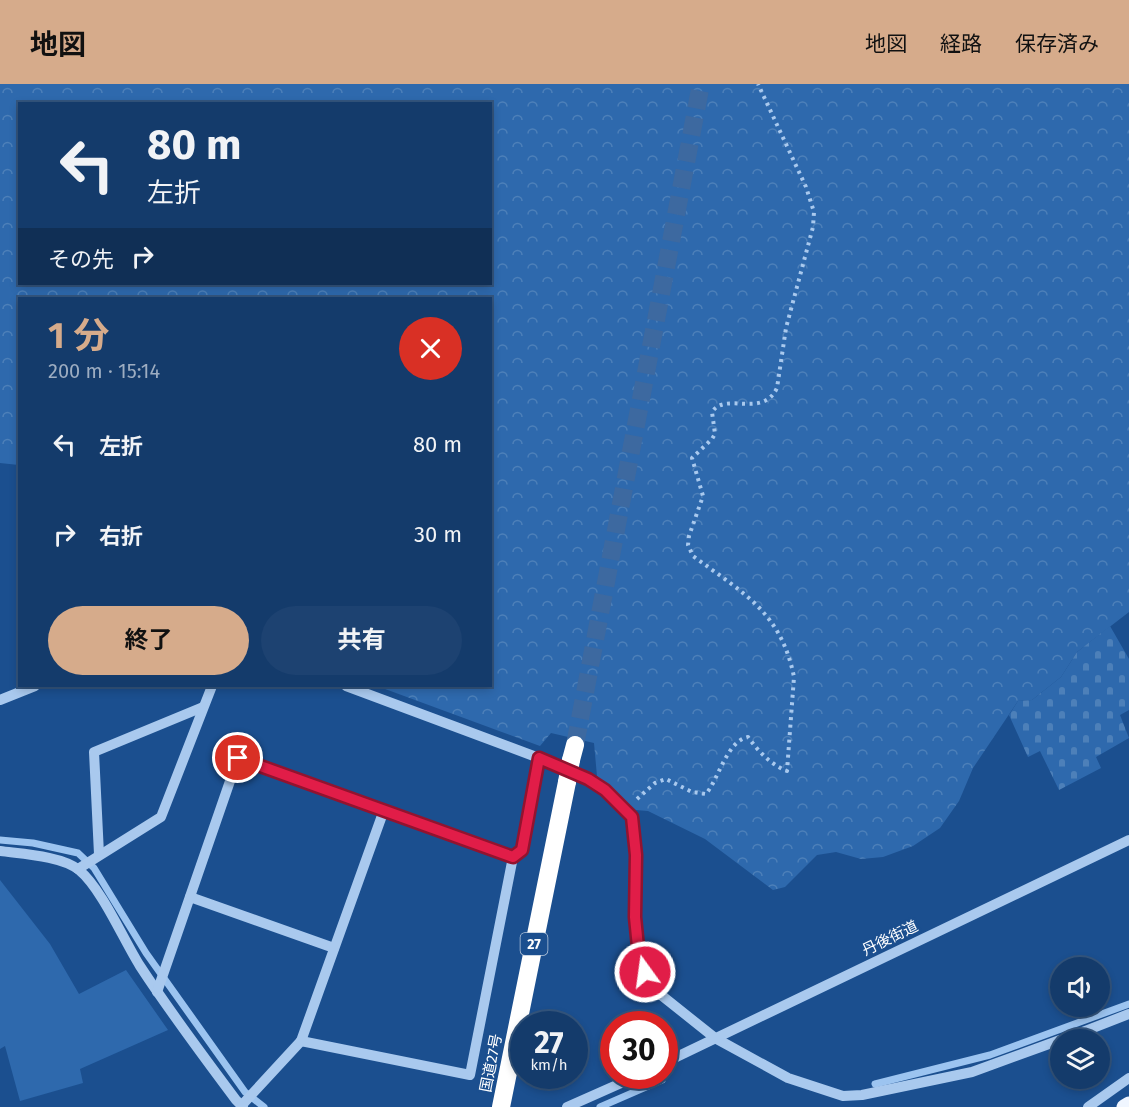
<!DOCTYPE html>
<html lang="ja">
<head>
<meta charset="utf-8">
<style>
	body { margin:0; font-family:"Fira Sans","Noto Sans JP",sans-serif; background:#1d4271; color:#f1f3f6; height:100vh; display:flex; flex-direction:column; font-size:22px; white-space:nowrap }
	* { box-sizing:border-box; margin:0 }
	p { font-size:20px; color:#9dadc1 }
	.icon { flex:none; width:33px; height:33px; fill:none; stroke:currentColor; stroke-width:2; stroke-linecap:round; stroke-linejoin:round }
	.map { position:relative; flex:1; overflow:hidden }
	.details { position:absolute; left:18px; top:213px; width:474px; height:390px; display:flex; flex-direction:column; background:#143b6b; border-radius:0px; box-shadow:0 3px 9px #0003,0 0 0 2px #33557e }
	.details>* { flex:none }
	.guide { position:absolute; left:18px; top:18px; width:474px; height:183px; border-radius:0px; box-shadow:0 3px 9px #0003,0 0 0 2px #33557e; background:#143b6b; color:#f1f3f6; overflow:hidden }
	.controls { position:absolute; left:1050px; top:873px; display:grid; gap:12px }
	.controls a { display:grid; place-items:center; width:60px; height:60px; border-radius:50%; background:#143b6b; box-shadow:0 3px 9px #0003,0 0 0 2px #33557e; font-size:30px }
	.speed { position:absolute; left:510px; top:927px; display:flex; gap:12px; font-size:30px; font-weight:700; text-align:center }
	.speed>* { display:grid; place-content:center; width:78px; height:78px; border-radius:50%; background:#143b6b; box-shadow:0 3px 9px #0003,0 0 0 2px #33557e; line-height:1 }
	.speed small { font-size:15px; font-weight:400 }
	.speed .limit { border:9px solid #d22; background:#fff; color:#111 }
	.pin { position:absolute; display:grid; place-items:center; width:51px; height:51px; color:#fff; margin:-26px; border:3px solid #fff; border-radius:50%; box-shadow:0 2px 6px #0007 }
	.me { position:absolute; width:66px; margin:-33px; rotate:346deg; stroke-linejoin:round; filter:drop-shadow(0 0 4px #0008) }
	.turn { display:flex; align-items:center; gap:21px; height:126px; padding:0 30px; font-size:27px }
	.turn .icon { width:78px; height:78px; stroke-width:2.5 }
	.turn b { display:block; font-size:42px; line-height:51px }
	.then { display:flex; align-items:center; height:57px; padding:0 30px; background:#0003; gap:12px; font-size:22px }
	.round { display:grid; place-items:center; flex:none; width:63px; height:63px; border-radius:32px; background:#1d4271 }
	.summary { display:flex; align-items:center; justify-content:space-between; height:102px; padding:0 30px }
	h1 { font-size:36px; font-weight:700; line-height:45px; color:#d6ab8b }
	.primary-button { display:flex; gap:12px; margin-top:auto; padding:12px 30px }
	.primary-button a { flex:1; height:69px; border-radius:36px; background:#d6ab8b; color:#111; font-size:24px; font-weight:700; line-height:69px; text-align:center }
	.primary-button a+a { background:#1d4271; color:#f1f3f6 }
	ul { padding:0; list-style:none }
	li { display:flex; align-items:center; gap:18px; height:90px; padding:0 30px }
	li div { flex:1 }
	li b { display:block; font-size:22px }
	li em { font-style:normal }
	header { display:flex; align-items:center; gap:36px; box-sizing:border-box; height:84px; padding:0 30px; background:#d6ab8b; color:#111 }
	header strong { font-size:28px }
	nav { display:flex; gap:33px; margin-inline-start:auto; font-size:21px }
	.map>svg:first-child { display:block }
</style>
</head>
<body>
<header>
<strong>地図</strong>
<nav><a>地図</a><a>経路</a><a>保存済み</a></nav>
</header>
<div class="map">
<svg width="1129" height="1023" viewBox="0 0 1129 1023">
	<defs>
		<pattern id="forest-crowns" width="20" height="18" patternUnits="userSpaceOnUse" patternTransform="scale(1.5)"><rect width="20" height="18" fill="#2e69ad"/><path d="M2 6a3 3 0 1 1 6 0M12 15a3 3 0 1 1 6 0" fill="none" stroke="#4d80b9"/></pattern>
		<pattern id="cemetery-stones" width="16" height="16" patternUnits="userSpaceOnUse" patternTransform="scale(1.5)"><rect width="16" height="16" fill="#2e69ad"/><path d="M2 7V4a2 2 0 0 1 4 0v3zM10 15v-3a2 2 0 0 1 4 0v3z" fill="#4d80b9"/></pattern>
	</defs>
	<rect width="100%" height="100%" fill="#1b4f8f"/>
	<!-- green -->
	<path fill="#2e69ad" d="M 0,796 L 50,860 L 79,910 L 126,886 L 168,946 L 80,985 L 83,999 L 20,1017 L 5,962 L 0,965 Z"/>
	<!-- forest -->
	<path fill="url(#forest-crowns)" fill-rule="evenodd" d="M 0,0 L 1129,0 L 1129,528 L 1077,568 L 1061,593 L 1032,616 L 1018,617 L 973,684 L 959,717 L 940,744 L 913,762 L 883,773 L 861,775 L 836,768 L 817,771 L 785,803 L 773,806 L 705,755 L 648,727 L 636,726 L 597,692 L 594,659 L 551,649 L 540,662 L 377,602 L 490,602 L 490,214 L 20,214 L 19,381 L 0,379 ZM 20,20 L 490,20 L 490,200 L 20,200 Z"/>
	<!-- cemetery -->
	<path fill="url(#cemetery-stones)" d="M 1110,542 L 1129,575 L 1129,626 L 1120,631 L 1129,654 L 1096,673 L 1101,684 L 1059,706 L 1040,667 L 1028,673 L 1009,631 L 1018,617 L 1032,616 L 1061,593 L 1077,568 Z"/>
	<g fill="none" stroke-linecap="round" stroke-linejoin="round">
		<!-- stream -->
		<g stroke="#9cc4f0" stroke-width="7">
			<path d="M 0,756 L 33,759 L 78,769 L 94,784 L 146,869 L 245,1008 L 264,1023"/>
			<path d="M 875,1000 L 990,971 L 1129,920"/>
			<path d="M 600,1023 L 662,996"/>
		</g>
		<!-- highway-tunnel -->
		<path stroke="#3d69a0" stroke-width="18" stroke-dasharray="18 9" stroke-linecap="butt" d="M 575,661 L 701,0"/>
		<!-- path -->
		<path stroke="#a9c9ee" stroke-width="4" stroke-dasharray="3 4.5" stroke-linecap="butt" d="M 637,715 L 655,699 L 666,695 L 692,708 L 706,710 C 719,694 727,657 748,653 C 759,668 770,680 787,687 L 794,593 C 781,528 743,509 693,472 L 688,461 L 689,452 L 703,412 L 692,374 L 712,355 L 715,350 L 712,328 C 726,307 762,335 777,304 L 786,244 L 813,143 L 814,128 L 806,103 L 758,0"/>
		<!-- minor -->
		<g stroke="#a9c9ee" stroke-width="10">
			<path d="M 346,602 L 539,674 L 588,695 L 605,706 L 632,733 L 636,771 L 635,833 L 639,873 L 651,903 L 715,954 L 788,994 L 843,1012 L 862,1011 L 972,988 L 1060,956"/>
			<path d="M 0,616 L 35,602"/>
			<path d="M 0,767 C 22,770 62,772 79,786 C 102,805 123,855 140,882 C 170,928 203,972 236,1016 L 243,1023"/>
			<path d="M 99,770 L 94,668 L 203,623"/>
			<path d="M 513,773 L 522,767 L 539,674"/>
			<path d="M 78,785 L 161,733 L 212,602"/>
			<path d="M 190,813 L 334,864"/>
			<path d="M 157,908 L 238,674 L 513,773 L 470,991 L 301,957 L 242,1021"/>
			<path d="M 1062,956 L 1129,930"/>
			<path d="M 301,957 L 384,726"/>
			<path d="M 664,979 L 1129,756"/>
			<path d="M 567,1023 L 637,992"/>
			<path d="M 1088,1023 L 1129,994"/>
		</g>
		<!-- major -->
		<path stroke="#f0f6ff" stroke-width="15" d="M 1124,1023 L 1129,1020"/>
		<!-- highway -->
		<g stroke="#fff" stroke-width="18">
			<path d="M 571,676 L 575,661"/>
			<path d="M 501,1023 L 567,698"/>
		</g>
		<!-- highway-bridge -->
		<path stroke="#fff" stroke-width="18" d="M 567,698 L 571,676"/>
	</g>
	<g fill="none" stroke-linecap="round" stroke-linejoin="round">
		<defs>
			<path id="route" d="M 238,674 L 513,773 L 522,766 L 539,674 L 588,695 L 605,706 L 632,733 L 636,771 L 635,833 L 639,873 L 645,888"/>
		</defs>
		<!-- route casing -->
		<use href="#route" stroke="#92132f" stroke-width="15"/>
		<!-- route -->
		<use href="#route" stroke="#e11d48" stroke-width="10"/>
	</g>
	<g text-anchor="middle" stroke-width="5" stroke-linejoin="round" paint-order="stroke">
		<!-- shield labels -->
		<rect fill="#1b4f8f" stroke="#bbcadd" stroke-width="1.5" x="520.5" y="849" width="27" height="22" rx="4.5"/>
		<g font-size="14" font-weight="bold" fill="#fff">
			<text x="534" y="865">27</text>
		</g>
		<!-- street labels -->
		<g font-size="15" fill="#fff" stroke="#1b4f8f">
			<text transform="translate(890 854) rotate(-26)" y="5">丹後街道</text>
			<text transform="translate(491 979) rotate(-79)" y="5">国道27号</text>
		</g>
	</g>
</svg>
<div class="controls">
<a><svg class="icon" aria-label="sound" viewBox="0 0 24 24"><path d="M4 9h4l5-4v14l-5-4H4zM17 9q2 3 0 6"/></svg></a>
<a><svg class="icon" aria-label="layers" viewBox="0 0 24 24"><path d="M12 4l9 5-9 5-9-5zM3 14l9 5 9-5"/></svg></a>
</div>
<div class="speed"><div>27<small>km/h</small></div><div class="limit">30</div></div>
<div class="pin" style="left:238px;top:674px;background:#d93025"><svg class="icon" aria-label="arrive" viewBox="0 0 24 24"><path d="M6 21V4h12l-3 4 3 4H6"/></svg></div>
<svg class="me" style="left:645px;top:888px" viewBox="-20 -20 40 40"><circle r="17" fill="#e11d48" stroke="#fff" stroke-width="3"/><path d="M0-11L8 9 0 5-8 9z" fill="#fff"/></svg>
<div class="guide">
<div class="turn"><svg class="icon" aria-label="left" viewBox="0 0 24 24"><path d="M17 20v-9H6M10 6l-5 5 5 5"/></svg><div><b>80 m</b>左折</div></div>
<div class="then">その先<svg class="icon" aria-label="right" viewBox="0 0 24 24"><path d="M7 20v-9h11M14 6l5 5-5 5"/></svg></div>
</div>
<section class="details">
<div class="summary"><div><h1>1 分</h1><p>200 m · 15:14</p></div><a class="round" style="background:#d93025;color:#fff"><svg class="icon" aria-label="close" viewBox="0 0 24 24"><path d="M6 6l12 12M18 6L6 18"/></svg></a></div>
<ul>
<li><svg class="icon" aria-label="left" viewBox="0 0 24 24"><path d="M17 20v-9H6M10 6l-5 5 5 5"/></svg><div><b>左折</b></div><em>80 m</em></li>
<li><svg class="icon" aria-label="right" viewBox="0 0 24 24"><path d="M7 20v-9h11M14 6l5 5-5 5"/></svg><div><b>右折</b></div><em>30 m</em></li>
</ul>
<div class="primary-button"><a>終了</a><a>共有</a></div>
</section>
</div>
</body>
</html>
